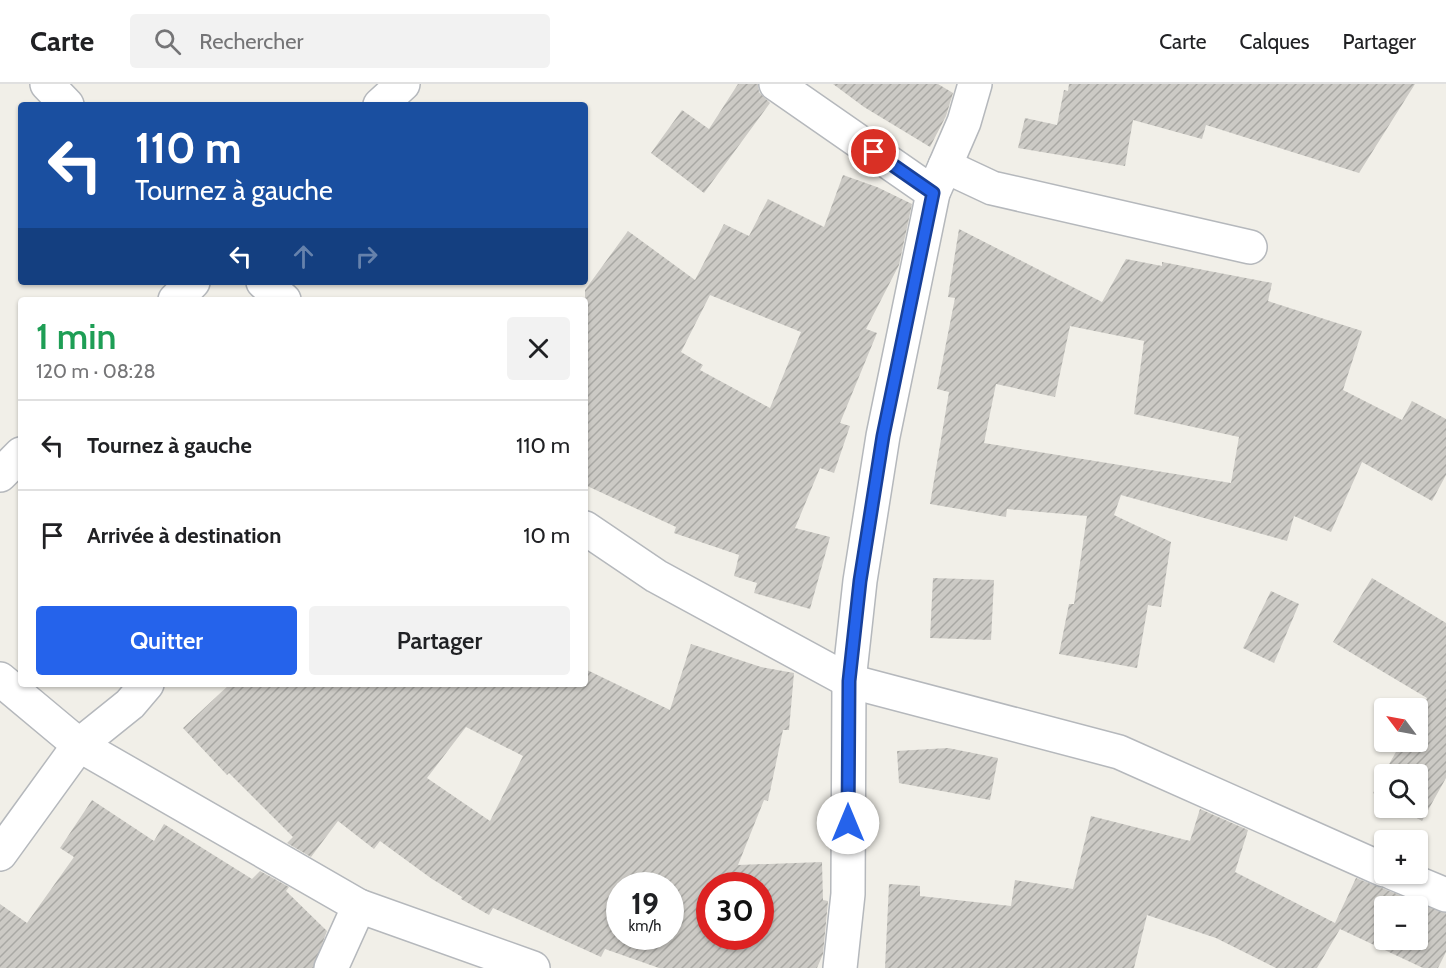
<!DOCTYPE html>
<html lang="fr">
<head>
<meta charset="utf-8">
<style>
	body { margin:0; font-family:Cabin,sans-serif; background:#f2f2f2; color:#202124; height:100vh; display:flex; flex-direction:column; font-size:22px; white-space:nowrap }
	* { box-sizing:border-box; margin:0 }
	p { font-size:20px; color:#757577 }
	.icon { flex:none; width:33px; height:33px; fill:none; stroke:currentColor; stroke-width:2; stroke-linecap:round; stroke-linejoin:round }
	.map { position:relative; flex:1; overflow:hidden }
	.drawer { position:absolute; left:18px; top:213px; width:570px; height:390px; display:flex; flex-direction:column; background:#fff; border-radius:6px; box-shadow:0 2px 4px #0004 }
	.drawer>* { flex:none }
	.guide { position:absolute; left:18px; top:18px; width:570px; height:183px; border-radius:6px; box-shadow:0 2px 4px #0004; background:#1a4fa0; color:#fff; overflow:hidden }
	.needle { width:39px; rotate:302deg }
	.controls { position:absolute; left:1374px; top:614px; display:grid; gap:12px }
	.controls a { display:grid; place-items:center; width:54px; height:54px; border-radius:6px; background:#fff; box-shadow:0 2px 4px #0004; font-size:30px }
	.speed { position:absolute; left:606px; top:788px; display:flex; gap:12px; font-size:30px; font-weight:700; text-align:center }
	.speed>* { display:grid; place-content:center; width:78px; height:78px; border-radius:50%; background:#fff; box-shadow:0 2px 4px #0004; line-height:1 }
	.speed small { font-size:15px; font-weight:400 }
	.speed .limit { border:9px solid #d22; background:#fff; color:#111 }
	.pin { position:absolute; display:grid; place-items:center; width:51px; height:51px; color:#fff; margin:-26px; border:3px solid #fff; border-radius:50%; box-shadow:0 2px 6px #0007 }
	.me { position:absolute; width:66px; margin:-33px; rotate:0deg; stroke-linejoin:round; filter:drop-shadow(0 0 4px #0008) }
	.turn { display:flex; align-items:center; gap:21px; height:126px; padding:0 18px; font-size:27px }
	.turn .icon { width:78px; height:78px; stroke-width:2.5 }
	.turn b { display:block; font-size:42px; line-height:51px }
	.lanes { display:flex; align-items:center; height:57px; padding:0 18px; background:#0003; justify-content:center; gap:30px; direction:ltr }
	.lanes .off { opacity:.35 }
	.round { display:grid; place-items:center; flex:none; width:63px; height:63px; border-radius:6px; background:#f2f2f2 }
	.overview { display:flex; align-items:center; justify-content:space-between; height:102px; padding:0 18px }
	h1 { font-size:36px; font-weight:600; line-height:45px; color:#1e9e55 }
	.action { display:flex; gap:12px; margin-top:auto; padding:12px 18px }
	.action a { flex:1; height:69px; border-radius:6px; background:#2563eb; color:#fff; font-size:24px; font-weight:600; line-height:69px; text-align:center }
	.action a+a { background:#f2f2f2; color:#202124 }
	ul { padding:0; list-style:none }
	li { display:flex; align-items:center; gap:18px; height:90px; padding:0 18px; border-top:2px solid #e0e0e0 }
	li div { flex:1 }
	li b { display:block; font-size:22px }
	li em { font-style:normal }
	header { display:flex; align-items:center; gap:36px; box-sizing:border-box; height:84px; padding:0 30px; background:#fff; border-bottom:2px solid #e0e0e0 }
	header strong { font-size:28px }
	nav { display:flex; gap:33px; margin-inline-start:auto; font-size:21px }
	.search { width:420px; height:54px; background:#f2f2f2; display:flex; align-items:center; gap:15px; box-sizing:border-box; padding:0 21px; border-radius:6px; color:#757577; font-size:22px }
	.map>svg:first-child { display:block }
</style>
</head>
<body>
<header>
<strong>Carte</strong>
<div class="search"><svg class="icon" aria-label="search" viewBox="0 0 24 24"><circle cx="10" cy="10" r="6"/><path d="M15 15l6 6"/></svg>Rechercher</div>
<nav><a>Carte</a><a>Calques</a><a>Partager</a></nav>
</header>
<div class="map">
<svg width="1446" height="884" viewBox="0 0 1446 884">
	<defs>
		<pattern id="building-hatch" width="6" height="6" patternUnits="userSpaceOnUse" patternTransform="scale(1.5)"><rect width="6" height="6" fill="#cccac5"/><path d="M-1 1l2-2M0 6l6-6M5 7l2-2" fill="none" stroke="#a9a8a4"/></pattern>
	</defs>
	<rect width="100%" height="100%" fill="#f1efe8"/>
	<!-- building -->
	<g fill="url(#building-hatch)" fill-rule="evenodd">
		<path d="M 738,0 L 758,0 L 759,8 L 770,19 L 704,109 L 651,69 L 682,26 L 709,45 Z"/>
		<path d="M 833,0 L 938,0 L 953,9 L 946,32 L 930,63 L 864,23 Z"/>
		<path d="M 1069,0 L 1415,0 L 1359,89 L 1206,41 L 1202,55 L 1133,36 L 1125,82 L 1018,64 L 1025,34 L 1057,41 L 1064,6 L 1068,7 Z"/>
		<path d="M 843,91 L 877,103 L 912,120 L 899,181 L 866,245 L 877,249 L 840,339 L 850,342 L 834,389 L 820,384 L 795,444 L 830,453 L 810,525 L 754,509 L 757,499 L 734,492 L 739,471 L 674,449 L 676,443 L 585,401 L 585,206 L 628,147 L 695,196 L 724,140 L 749,152 L 768,115 L 824,143 ZM 710,211 L 801,248 L 770,324 L 700,286 L 703,281 L 681,268 Z"/>
		<path d="M 959,145 L 1102,218 L 1126,175 L 1162,182 L 1162,178 L 1272,199 L 1268,217 L 1362,247 L 1343,306 L 1402,336 L 1412,317 L 1446,335 L 1446,391 L 1432,417 L 1362,378 L 1331,448 L 1294,432 L 1287,457 L 1121,411 L 1114,431 L 1171,458 L 1161,523 L 1148,521 L 1137,584 L 1059,570 L 1069,520 L 1074,520 L 1087,432 L 1007,425 L 1006,433 L 930,420 L 949,308 L 937,305 L 955,214 L 948,213 ZM 1070,242 L 1144,257 L 1134,330 L 1239,353 L 1231,399 L 984,359 L 996,300 L 1055,313 Z"/>
		<path d="M 933,494 L 994,496 L 991,556 L 930,554 Z"/>
		<path d="M 1372,494 L 1446,539 L 1446,694 L 1422,737 L 1398,723 L 1418,723 L 1418,690 L 1384,690 L 1384,716 L 1373,709 L 1402,657 L 1418,657 L 1418,631 L 1427,614 L 1333,558 Z"/>
		<path d="M 1271,507 L 1299,520 L 1274,579 L 1243,564 Z"/>
		<path d="M 691,560 L 761,583 L 794,589 L 789,646 L 783,646 L 768,717 L 764,716 L 738,781 L 822,778 L 823,816 L 828,817 L 823,870 L 817,884 L 659,884 L 605,865 L 601,873 L 493,824 L 489,831 L 461,815 L 462,813 L 432,795 L 380,757 L 374,765 L 338,737 L 311,773 L 287,759 L 293,753 L 229,689 L 227,691 L 183,644 L 230,600 L 585,600 L 585,585 L 670,626 ZM 466,643 L 523,672 L 490,737 L 427,694 ZM 620,801 L 670,801 L 670,852 L 620,852 ZM 710,801 L 760,801 L 760,852 L 710,852 Z"/>
		<path d="M 948,664 L 998,674 L 990,716 L 899,699 L 897,667 Z"/>
		<path d="M 92,716 L 154,757 L 164,740 L 252,795 L 260,787 L 289,803 L 286,807 L 327,847 L 313,884 L 0,884 L 0,820 L 27,839 L 74,773 L 60,764 Z"/>
		<path d="M 1200,725 L 1248,746 L 1235,788 L 1335,839 L 1356,794 L 1446,829 L 1446,868 L 1438,884 L 1423,884 L 1340,845 L 1317,884 L 1276,884 L 1216,854 L 1147,831 L 1134,884 L 885,884 L 889,800 L 920,802 L 920,812 L 1011,822 L 1015,796 L 1073,805 L 1091,732 L 1190,757 ZM 1384,822 L 1418,822 L 1418,855 L 1384,855 Z"/>
	</g>
	<g fill="none" stroke-linecap="round" stroke-linejoin="round">
		<defs>
			<g id="street">
				<path d="M 47,0 L 67,21"/>
				<path d="M 776,0 L 933,109"/>
				<path d="M 380,21 L 403,0"/>
				<path d="M 945,82 L 964,38 L 975,0"/>
				<path d="M 263,198 L 284,216"/>
				<path d="M 175,216 L 193,198"/>
				<path d="M 0,391 L 21,370"/>
				<path d="M 585,444 L 656,492 L 849,597 L 1119,668 L 1384,786"/>
				<path d="M 0,595 L 79,661 L 359,822 L 533,884"/>
				<path d="M 0,770 L 79,661 L 130,620 L 147,600"/>
				<path d="M 1393,789 L 1446,811"/>
				<path d="M 331,884 L 359,822"/>
				<path d="M 840,884 L 848,810 L 849,597 L 860,497 L 883,352 L 933,109 L 945,82 L 992,104 L 1250,163"/>
			</g>
		</defs>
		<!-- street casing -->
		<use href="#street" stroke="#b5b8bc" stroke-width="36"/>
		<!-- street -->
		<use href="#street" stroke="#fff" stroke-width="33"/>
	</g>
	<g fill="none" stroke-linecap="round" stroke-linejoin="round">
		<defs>
			<path id="route" d="M 848,739 L 849,597 L 860,497 L 883,352 L 933,109 L 874,68"/>
		</defs>
		<!-- route casing -->
		<use href="#route" stroke="#184099" stroke-width="15"/>
		<!-- route -->
		<use href="#route" stroke="#2563eb" stroke-width="10"/>
	</g>
</svg>
<div class="controls">
<a><svg class="needle" viewBox="-14 -14 28 28"><path d="M0-13l5 13h-10z" fill="#e53935"/><path d="M0 13l5-13h-10z" fill="#757577"/></svg></a>
<a><svg class="icon" aria-label="search" viewBox="0 0 24 24"><circle cx="10" cy="10" r="6"/><path d="M15 15l6 6"/></svg></a>
<a>+</a>
<a>−</a>
</div>
<div class="speed"><div>19<small>km/h</small></div><div class="limit">30</div></div>
<div class="pin" style="left:874px;top:68px;background:#d93025"><svg class="icon" aria-label="arrive" viewBox="0 0 24 24"><path d="M6 21V4h12l-3 4 3 4H6"/></svg></div>
<svg class="me" style="left:848px;top:739px" viewBox="-20 -20 40 40"><circle r="19" fill="#fff"/><path d="M0-13L10 11 0 6-10 11z" fill="#2563eb"/></svg>
<div class="guide">
<div class="turn"><svg class="icon" aria-label="left" viewBox="0 0 24 24"><path d="M17 20v-9H6M10 6l-5 5 5 5"/></svg><div><b>110 m</b>Tournez à gauche</div></div>
<div class="lanes"><svg class="icon" aria-label="left" viewBox="0 0 24 24"><path d="M17 20v-9H6M10 6l-5 5 5 5"/></svg><svg class="icon off" aria-label="ahead" viewBox="0 0 24 24"><path d="M12 20V5M6 11l6-6 6 6"/></svg><svg class="icon off" aria-label="right" viewBox="0 0 24 24"><path d="M7 20v-9h11M14 6l5 5-5 5"/></svg></div>
</div>
<section class="drawer">
<div class="overview"><div><h1>1 min</h1><p>120 m · 08:28</p></div><a class="round"><svg class="icon" aria-label="close" viewBox="0 0 24 24"><path d="M6 6l12 12M18 6L6 18"/></svg></a></div>
<ul>
<li><svg class="icon" aria-label="left" viewBox="0 0 24 24"><path d="M17 20v-9H6M10 6l-5 5 5 5"/></svg><div><b>Tournez à gauche</b></div><em>110 m</em></li>
<li><svg class="icon" aria-label="arrive" viewBox="0 0 24 24"><path d="M6 21V4h12l-3 4 3 4H6"/></svg><div><b>Arrivée à destination</b></div><em>10 m</em></li>
</ul>
<div class="action"><a>Quitter</a><a>Partager</a></div>
</section>
</div>
</body>
</html>
